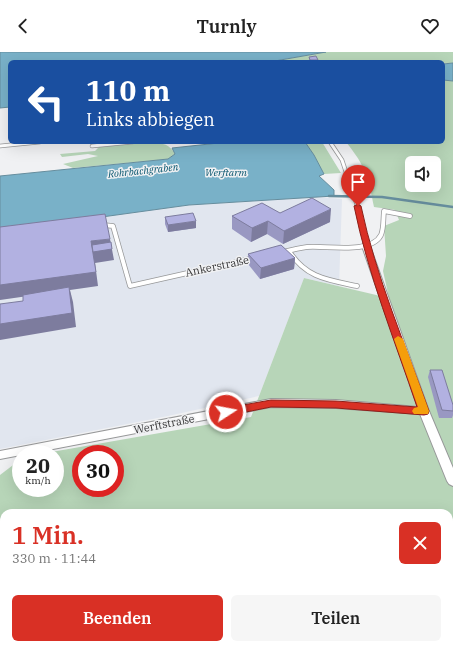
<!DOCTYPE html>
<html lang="de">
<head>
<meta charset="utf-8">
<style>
	body { margin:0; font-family:"IBM Plex Serif",serif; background:#f6f6f6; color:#222; height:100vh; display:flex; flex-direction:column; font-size:15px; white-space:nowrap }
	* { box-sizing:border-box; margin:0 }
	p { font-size:13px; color:#767676 }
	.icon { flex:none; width:22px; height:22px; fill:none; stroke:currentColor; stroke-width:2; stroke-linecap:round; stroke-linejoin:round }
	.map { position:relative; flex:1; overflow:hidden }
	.side { position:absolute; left:0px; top:457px; width:453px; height:140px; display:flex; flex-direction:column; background:#fff; border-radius:12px 12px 0 0; box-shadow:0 4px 16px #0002 }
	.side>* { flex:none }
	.guide { position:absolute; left:8px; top:8px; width:437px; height:84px; border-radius:6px; box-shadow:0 4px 16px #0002; background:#1a4fa0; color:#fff; overflow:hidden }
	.fabs { position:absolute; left:405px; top:104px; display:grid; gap:8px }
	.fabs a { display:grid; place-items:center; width:36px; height:36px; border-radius:6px; background:#fff; box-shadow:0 4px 16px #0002; font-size:20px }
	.speed { position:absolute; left:12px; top:393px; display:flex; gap:8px; font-size:20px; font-weight:700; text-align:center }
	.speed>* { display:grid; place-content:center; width:52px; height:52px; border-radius:50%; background:#fff; box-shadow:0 4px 16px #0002; line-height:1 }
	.speed small { font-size:10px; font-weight:400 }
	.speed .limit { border:6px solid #d22; background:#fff; color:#111 }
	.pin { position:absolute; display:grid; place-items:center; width:34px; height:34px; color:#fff; margin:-41px -17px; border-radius:50% 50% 50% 0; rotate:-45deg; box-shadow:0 0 4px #0007 }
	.pin .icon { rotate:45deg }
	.me { position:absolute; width:44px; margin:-22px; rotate:79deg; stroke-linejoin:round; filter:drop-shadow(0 0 3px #0008) }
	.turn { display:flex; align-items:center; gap:14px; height:84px; padding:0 12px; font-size:18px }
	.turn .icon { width:52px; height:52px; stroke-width:2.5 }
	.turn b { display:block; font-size:28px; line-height:34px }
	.round { display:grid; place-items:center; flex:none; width:42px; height:42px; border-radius:6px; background:#f6f6f6 }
	.overview { display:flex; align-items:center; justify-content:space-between; height:68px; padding:0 12px }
	h1 { font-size:24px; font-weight:600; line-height:30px; color:#d93025 }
	.action { display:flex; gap:8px; margin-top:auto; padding:8px 12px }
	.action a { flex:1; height:46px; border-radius:6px; background:#d93025; color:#fff; font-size:16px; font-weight:600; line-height:46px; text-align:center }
	.action a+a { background:#f6f6f6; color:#222 }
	header { display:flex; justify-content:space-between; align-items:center; height:52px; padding:0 12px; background:#fff; font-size:18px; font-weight:600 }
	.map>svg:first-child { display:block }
</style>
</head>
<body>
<header><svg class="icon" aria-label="back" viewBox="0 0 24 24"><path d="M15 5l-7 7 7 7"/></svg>Turnly<svg class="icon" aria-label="heart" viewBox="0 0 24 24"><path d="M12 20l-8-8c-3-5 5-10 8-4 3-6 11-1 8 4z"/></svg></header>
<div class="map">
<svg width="453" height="597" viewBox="0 0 453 597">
	<rect width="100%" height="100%" fill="#f0f1f3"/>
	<!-- built -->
	<path fill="#e1e6ef" d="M 320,145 L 342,147 L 339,234 L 304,226 L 259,344 L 168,364 L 0,397 L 0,179 L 189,153 Z"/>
	<!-- green -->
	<g fill="#b7d5b8" fill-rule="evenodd">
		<path d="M 326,0 L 453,0 L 453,11 L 269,10 Z"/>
		<path d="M 443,28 L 453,29 L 453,597 L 0,597 L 0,423 L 21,407 L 21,436 L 55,436 L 55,402 L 40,402 L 251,365 L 304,226 L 389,246 L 383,219 L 386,204 L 384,174 L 399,168 L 395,158 L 374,155 C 368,124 366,115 346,90 L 443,90 ZM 412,111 L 434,111 L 434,133 L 412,133 ZM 81,402 L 115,402 L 115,436 L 81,436 ZM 4,461 L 449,461 L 449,593 L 4,593 Z"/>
		<path d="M 305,90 L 322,90 L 341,121 L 324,122 L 314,103 Z"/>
		<path d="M 146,91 C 158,91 168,89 175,102 L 168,107 L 73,116 L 63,112 L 98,104 L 88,102 L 62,105 L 60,102 L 95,99 L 99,95 Z"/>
	</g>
	<!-- water -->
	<g fill="#79b1c8" stroke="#668d9d">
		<path d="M 0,0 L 326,0 L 269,10 L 10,10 L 10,55 L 0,56 Z"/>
		<path d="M 453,11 L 453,29 L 443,28 L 443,12 Z"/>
		<path d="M 228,90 L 305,90 L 314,103 L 324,122 L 319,124 L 334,138 L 334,144 L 189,153 L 0,179 L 0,124 L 168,107 L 175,102 L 172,96 Z"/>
	</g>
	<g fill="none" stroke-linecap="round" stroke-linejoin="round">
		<!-- stream -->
		<path stroke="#668d9d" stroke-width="2.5" d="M 329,144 L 382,145 L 453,155"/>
		<defs>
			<g id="service-far1">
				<path d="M 330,90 L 342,108 L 359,159"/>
				<path d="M 0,94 L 40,90"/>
				<path d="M 92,94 L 133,90"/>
			</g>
			<g id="service">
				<path d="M 359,158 L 366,194"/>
				<path d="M 103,173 L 113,174 L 130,234 L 254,206"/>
				<path d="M 289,199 C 306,226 328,228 357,234"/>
				<path d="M 283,200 C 291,198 299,196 307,195 C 325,193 371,203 381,183 C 384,176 383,167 384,159 L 410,164"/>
			</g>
			<path id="minor" d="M 363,192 L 369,192 L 370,194 L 429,359 L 453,416 L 453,434 L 449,432 L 447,429 L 420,362 L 336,356 L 271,355 L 27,402 L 21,402 L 21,403 L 0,407 L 0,399 L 271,347 L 336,348 L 418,355 L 362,194 Z"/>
		</defs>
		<!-- service-far1 casing -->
		<use href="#service-far1" stroke="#979899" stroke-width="4.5"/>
		<!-- service casing -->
		<use href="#service" stroke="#979899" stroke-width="5.5"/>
		<!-- minor casing -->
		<use href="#minor" stroke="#979899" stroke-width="2"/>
		<!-- service-far1 -->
		<use href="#service-far1" stroke="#fff" stroke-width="3"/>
		<!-- service -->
		<use href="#service" stroke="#fff" stroke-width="4"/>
		<!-- minor -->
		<use href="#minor" fill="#fff" fill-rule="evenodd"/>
	</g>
	<!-- wall -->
	<g fill="#9998c2">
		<path d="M 309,5 L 318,8 L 318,10 L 310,10 L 309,7 Z"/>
		<path d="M 280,161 L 330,170 L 283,192 L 267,182 L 251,190 L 232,177 L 232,164 Z"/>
		<path d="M 165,165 L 196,176 L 168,180 L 165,172 Z"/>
		<path d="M 248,202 L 295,206 L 294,217 L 260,227 L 248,212 Z"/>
		<path d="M 430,318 L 453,353 L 453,363 L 452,366 L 439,366 L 428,325 Z"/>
	</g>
	<!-- shaded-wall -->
	<g fill="#7d7c9e">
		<path d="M 331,157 L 330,170 L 283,192 L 284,179 Z"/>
		<path d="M 196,169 L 196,176 L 168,180 L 168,173 Z"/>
		<path d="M 268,169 L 267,182 L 251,190 L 252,176 Z"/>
		<path d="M 110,187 L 114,208 L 95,211 L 98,234 L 70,238 L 73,250 L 76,275 L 0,288 L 0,272 L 70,238 L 0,248 L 0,233 L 91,189 Z"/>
		<path d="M 295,206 L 294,217 L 260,227 L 261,216 Z"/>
	</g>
	<!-- building -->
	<g fill="#b2b1e1" stroke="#7d7c9e">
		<path d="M 316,4 L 318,8 L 310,8 L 309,5 Z"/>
		<path d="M 312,146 L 331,157 L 284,179 L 268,169 L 252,176 L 232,164 L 262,151 L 280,161 Z"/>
		<path d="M 193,161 L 196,169 L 168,173 L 165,165 Z"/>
		<path d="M 105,162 L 110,187 L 91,189 L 96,220 L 0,233 L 0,175 Z"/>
		<path d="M 111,190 L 112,197 L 93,200 L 92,193 Z"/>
		<path d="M 281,193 L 295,206 L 261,216 L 248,202 Z"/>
		<path d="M 69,235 L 72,261 L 0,272 L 0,252 L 23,249 L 23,243 Z"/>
		<path d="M 430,318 L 442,318 L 453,353 L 453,359 L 442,358 Z"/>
	</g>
	<!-- route -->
	<path fill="#d93025" stroke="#8d1f18" d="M 358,152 L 361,154 C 376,225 405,292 429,359 L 428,362 L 424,363 L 336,356 L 271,355 L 226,364 L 222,363 L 221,360 L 222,357 L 226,356 L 271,348 L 336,349 L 417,355 C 395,289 368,223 354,154 Z"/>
	<!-- slow -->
	<path fill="#f59e0b" d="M 398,284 L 403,287 L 429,359 L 428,362 L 414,362 L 412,359 L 414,356 L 418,355 L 394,287 Z"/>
	<g text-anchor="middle" stroke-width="3" stroke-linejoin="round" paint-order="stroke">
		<!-- far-water labels -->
		<g font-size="10" font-style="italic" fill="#06546d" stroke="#f0f1f3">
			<text transform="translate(143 118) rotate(-6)" y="4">Rohrbachgraben</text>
			<text x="226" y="124">Werftarm</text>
		</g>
		<!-- street labels -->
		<g font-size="11" fill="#383839" stroke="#f0f1f3">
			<text transform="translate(217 214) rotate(-12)" y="4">Ankerstraße</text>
			<text transform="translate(164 372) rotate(-11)" y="4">Werftstraße</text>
		</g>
	</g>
</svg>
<div class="fabs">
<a><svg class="icon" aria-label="sound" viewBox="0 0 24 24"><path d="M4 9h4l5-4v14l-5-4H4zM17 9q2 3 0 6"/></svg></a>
</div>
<div class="speed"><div>20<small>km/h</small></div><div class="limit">30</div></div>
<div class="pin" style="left:358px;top:154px;background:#d93025"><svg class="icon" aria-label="arrive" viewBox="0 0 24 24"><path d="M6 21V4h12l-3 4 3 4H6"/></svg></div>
<svg class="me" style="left:226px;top:360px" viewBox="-20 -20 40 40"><circle r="17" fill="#d93025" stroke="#fff" stroke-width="3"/><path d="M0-11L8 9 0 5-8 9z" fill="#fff"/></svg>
<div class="guide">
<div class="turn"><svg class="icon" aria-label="left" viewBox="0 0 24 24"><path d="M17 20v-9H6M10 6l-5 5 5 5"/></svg><div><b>110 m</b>Links abbiegen</div></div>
</div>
<section class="side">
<div class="overview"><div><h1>1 Min.</h1><p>330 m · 11:44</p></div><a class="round" style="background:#d93025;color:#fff"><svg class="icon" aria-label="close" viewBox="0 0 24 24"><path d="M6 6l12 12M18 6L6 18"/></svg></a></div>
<div class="action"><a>Beenden</a><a>Teilen</a></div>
</section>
</div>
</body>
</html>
